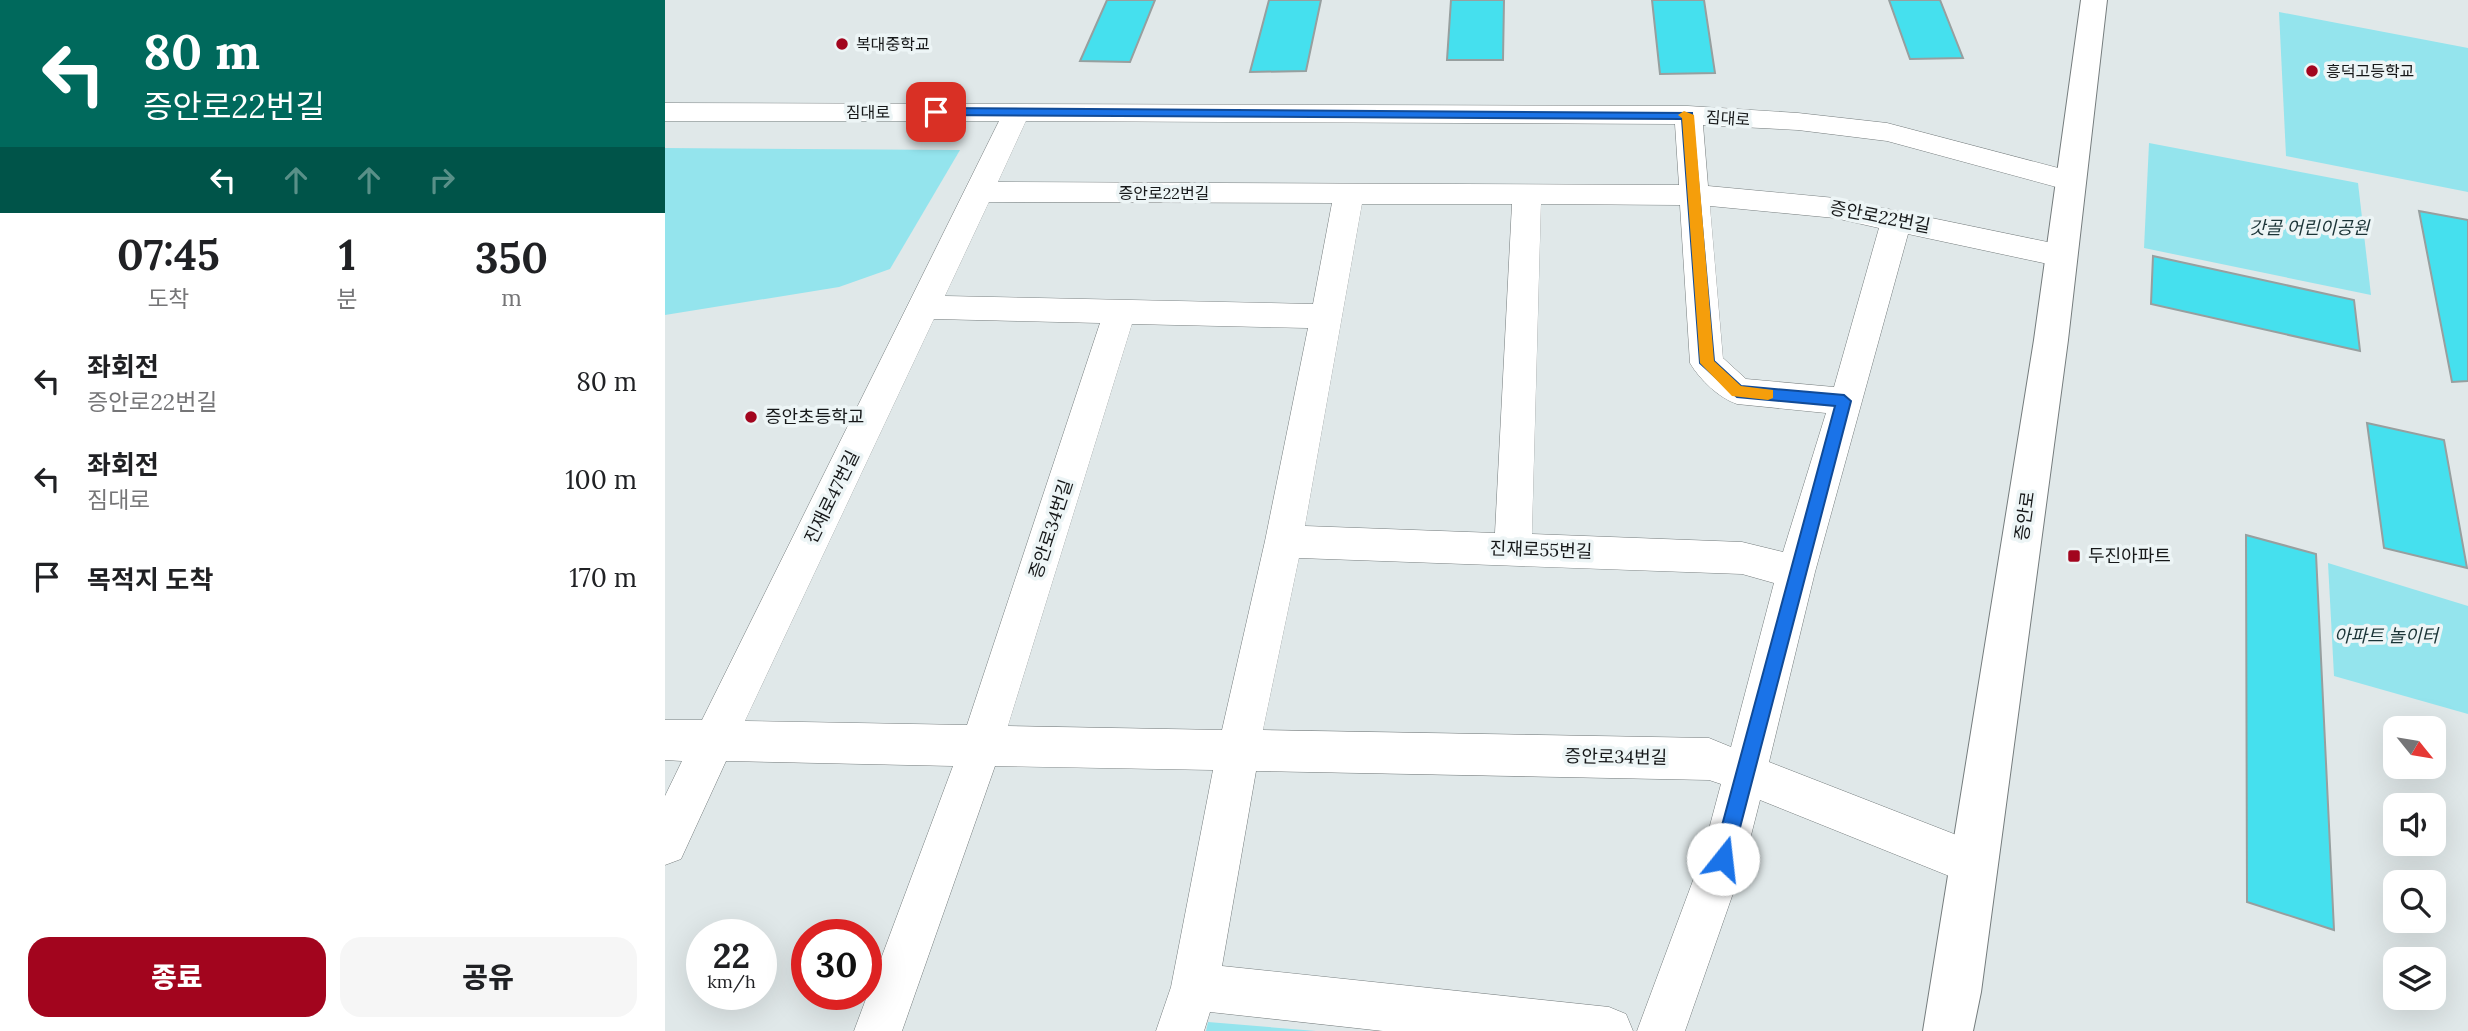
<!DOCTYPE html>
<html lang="ko">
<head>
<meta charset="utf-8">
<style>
	body { margin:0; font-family:Lora,"Noto Sans KR",serif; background:#f6f6f6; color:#202124; height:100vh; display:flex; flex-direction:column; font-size:26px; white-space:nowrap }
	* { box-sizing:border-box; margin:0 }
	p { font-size:23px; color:#757577 }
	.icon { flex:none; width:38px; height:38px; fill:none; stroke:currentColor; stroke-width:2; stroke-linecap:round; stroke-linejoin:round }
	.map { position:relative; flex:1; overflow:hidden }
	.drawer { display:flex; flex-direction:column; background:#fff; width:665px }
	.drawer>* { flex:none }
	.banner { background:#00695c; color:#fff; overflow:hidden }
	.needle { width:46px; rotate:120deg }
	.fabs { position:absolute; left:1718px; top:716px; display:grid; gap:14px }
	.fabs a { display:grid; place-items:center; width:63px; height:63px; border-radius:14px; background:#fff; box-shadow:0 7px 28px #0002; font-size:35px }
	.speed { position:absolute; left:21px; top:919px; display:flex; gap:14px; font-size:35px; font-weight:700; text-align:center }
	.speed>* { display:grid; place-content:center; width:91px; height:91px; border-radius:50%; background:#fff; box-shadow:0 7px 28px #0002; line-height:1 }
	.speed small { font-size:18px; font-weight:400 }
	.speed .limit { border:10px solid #d22; background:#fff; color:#111 }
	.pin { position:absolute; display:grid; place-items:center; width:60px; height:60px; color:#fff; margin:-30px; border-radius:14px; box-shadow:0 4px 10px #0006 }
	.me { position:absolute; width:77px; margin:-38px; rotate:16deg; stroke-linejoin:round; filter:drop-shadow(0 0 5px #0008) }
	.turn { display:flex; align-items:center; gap:24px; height:147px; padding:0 28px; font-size:32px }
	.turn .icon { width:91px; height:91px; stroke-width:2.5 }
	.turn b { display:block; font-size:49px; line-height:60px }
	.lanes { display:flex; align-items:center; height:66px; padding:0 28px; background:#0003; justify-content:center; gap:35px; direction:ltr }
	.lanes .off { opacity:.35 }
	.eta { display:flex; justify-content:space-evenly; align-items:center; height:119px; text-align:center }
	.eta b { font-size:42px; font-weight:800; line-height:49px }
	.cta { display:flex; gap:14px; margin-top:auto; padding:14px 28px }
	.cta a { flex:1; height:80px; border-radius:21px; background:#a2051e; color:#fff; font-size:28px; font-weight:800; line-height:80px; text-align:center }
	.cta a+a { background:#f6f6f6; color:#202124 }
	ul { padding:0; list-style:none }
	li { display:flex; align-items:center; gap:21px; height:98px; padding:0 28px }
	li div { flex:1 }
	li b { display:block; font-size:26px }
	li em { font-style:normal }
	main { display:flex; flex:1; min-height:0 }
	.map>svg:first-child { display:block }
</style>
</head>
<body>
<main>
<section class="drawer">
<div class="banner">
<div class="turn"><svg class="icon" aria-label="left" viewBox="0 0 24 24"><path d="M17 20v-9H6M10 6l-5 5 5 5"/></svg><div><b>80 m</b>증안로22번길</div></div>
<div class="lanes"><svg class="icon" aria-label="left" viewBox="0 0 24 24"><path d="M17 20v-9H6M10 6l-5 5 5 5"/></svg><svg class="icon off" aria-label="ahead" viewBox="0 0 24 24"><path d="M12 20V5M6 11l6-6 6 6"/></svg><svg class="icon off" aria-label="ahead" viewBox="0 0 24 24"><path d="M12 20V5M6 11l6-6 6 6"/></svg><svg class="icon off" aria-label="right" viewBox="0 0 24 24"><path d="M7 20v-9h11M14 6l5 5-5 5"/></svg></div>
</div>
<div class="eta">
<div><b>07:45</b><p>도착</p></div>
<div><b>1</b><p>분</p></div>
<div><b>350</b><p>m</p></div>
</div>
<ul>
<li><svg class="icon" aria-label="left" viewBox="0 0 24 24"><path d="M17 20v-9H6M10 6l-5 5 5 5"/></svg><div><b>좌회전</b><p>증안로22번길</p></div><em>80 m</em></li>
<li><svg class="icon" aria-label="left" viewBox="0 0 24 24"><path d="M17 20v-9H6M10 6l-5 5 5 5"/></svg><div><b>좌회전</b><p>짐대로</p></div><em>100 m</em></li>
<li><svg class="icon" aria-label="arrive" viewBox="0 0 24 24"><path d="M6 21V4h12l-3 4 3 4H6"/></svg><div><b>목적지 도착</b></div><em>170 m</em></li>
</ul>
<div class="cta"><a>종료</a><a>공유</a></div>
</section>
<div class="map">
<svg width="1803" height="1031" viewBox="0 0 1803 1031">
	<rect width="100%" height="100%" fill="#e0e8e9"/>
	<!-- green -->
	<g fill="#94e4ed">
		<path d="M 1614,12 L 1803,48 L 1803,192 L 1621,156 Z"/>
		<path d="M 1484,143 L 1693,183 L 1706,295 L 1479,248 Z"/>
		<path d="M 0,148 L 295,150 L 225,269 L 174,287 L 0,315 Z"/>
		<path d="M 1663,563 L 1803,606 L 1803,714 L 1669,676 Z"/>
		<path d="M 543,1022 L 651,1031 L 541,1031 Z"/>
	</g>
	<!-- building -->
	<g fill="#45e0ee" stroke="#979f9f" stroke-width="2">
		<path d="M 442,0 L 490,0 L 465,62 L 415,61 Z"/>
		<path d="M 604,0 L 656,0 L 641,71 L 585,72 Z"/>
		<path d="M 786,0 L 839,0 L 838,60 L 782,60 Z"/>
		<path d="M 987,0 L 1039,0 L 1050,73 L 995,74 Z"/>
		<path d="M 1224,0 L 1275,0 L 1298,58 L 1245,59 Z"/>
		<path d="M 1754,211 L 1803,220 L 1803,381 L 1787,382 Z"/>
		<path d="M 1488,256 L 1689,300 L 1695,351 L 1486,304 Z"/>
		<path d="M 1702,423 L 1779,440 L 1802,568 L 1719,548 Z"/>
		<path d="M 1581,535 L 1651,554 L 1669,930 L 1582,902 Z"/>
	</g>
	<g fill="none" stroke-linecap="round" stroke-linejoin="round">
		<defs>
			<path id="street" d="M 0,103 L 1023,106 L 1133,113 L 1222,123 L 1416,174 L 1421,181 L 1416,188 L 1406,191 L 1222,141 L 1133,130 L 1038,125 L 1043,186 L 1170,198 L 1397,245 L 1408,248 L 1412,256 L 1408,264 L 1397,267 L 1243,234 L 1150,572 L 1104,762 L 1325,848 L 1331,864 L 1325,880 L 1309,886 L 1095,800 L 1080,859 L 1020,1031 L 972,1031 L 1036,859 L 1056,784 L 1044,780 L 591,771 L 557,966 L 944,1007 L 961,1014 L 968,1031 L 718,1031 L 545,1012 L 539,1031 L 491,1031 L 506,987 L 548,770 L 330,766 L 237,1031 L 189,1031 L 288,766 L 61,761 L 16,859 L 0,865 L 0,796 L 17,761 L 0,760 L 0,720 L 37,720 L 334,121 L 0,121 ZM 361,121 L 1010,124 L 1014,185 L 333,182 ZM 324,202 L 667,203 L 648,304 L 280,296 ZM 697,204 L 847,204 L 830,533 L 640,526 ZM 876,204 L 1015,205 L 1025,363 C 1035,380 1054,398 1072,404 L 1161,413 L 1118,552 L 1077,542 L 867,534 ZM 1045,206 L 1170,218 L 1214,228 L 1169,387 L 1081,379 L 1058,358 ZM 269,319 L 435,323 L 302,725 L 80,721 ZM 467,324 L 643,328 L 600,541 L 557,730 L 343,726 ZM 634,558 L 1077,574 L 1109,583 L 1066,747 L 1044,738 L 598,730 Z"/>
			<path id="secondary" d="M 1416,0 L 1442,0 L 1403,340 L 1316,992 L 1308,1031 L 1258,1031 L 1369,340 Z"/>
		</defs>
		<!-- street casing -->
		<use href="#street" stroke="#757c7d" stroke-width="1"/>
		<!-- secondary casing -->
		<use href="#secondary" stroke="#757c7d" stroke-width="2"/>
		<!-- street -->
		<use href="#street" fill="#fff" fill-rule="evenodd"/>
		<!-- secondary -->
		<use href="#secondary" fill="#fff" fill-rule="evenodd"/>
	</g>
	<!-- route -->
	<path fill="#1a73e8" stroke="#114b97" stroke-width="2" d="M 271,108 L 1027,113 L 1049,361 L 1076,386 L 1179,395 L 1186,401 L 1065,866 L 1058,869 L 1051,866 L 1048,859 L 1170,406 L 1072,397 L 1035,363 L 1017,119 L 267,115 L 267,110 Z"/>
	<!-- slow -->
	<path fill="#f59e0b" d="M 1019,111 L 1029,115 L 1049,361 L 1076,386 L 1108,390 L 1108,398 L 1103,400 L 1067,396 L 1035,363 L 1017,118 L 1013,115 Z"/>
	<!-- markers -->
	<g fill="#a2051e" stroke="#edf5f6" stroke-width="2.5">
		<circle cx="177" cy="44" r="7"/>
		<circle cx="1647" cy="71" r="7"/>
		<circle cx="86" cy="417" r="7"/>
		<rect x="1402" y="549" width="14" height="14" rx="3.5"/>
	</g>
	<g text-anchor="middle" stroke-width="7" stroke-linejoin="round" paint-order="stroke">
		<!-- far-poi labels -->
		<g font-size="16" fill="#161819" stroke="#edf5f6" text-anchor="start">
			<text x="191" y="50">복대중학교</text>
			<text x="1661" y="77">흥덕고등학교</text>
		</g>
		<!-- far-street labels -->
		<g font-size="16" fill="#161819" stroke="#edf5f6">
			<text x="203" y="118">짐대로</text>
			<text transform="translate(1063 118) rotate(4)" y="6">짐대로</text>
			<text x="499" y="199">증안로22번길</text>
		</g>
		<!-- street labels -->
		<g font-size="18" fill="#161819" stroke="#edf5f6">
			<text transform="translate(1215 217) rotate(11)" y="6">증안로22번길</text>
			<text transform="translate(167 497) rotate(-64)" y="6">진재로47번길</text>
			<text transform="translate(1360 516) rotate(-82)" y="6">증안로</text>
			<text transform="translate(386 529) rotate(-72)" y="6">증안로34번길</text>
			<text transform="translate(876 550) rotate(2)" y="6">진재로55번길</text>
			<text transform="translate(951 757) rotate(1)" y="6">증안로34번길</text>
		</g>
		<!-- park labels -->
		<g font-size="18" font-style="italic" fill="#1b3437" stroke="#edf5f6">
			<text x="1644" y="234">갓골 어린이공원</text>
			<text x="1721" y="642">아파트 놀이터</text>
		</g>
		<!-- poi labels -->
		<g font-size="18" fill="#161819" stroke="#edf5f6" text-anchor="start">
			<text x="100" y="423">증안초등학교</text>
			<text x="1423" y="562">두진아파트</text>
		</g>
	</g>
</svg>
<div class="fabs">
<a><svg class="needle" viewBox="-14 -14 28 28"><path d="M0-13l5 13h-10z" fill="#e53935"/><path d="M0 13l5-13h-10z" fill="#757577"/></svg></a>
<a><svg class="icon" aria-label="sound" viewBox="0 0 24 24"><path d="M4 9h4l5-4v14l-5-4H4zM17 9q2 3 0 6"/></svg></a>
<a><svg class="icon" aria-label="search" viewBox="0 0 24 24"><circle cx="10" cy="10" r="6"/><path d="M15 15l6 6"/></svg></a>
<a><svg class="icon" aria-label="layers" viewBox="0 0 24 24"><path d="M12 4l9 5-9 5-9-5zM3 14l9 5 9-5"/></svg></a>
</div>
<div class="speed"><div>22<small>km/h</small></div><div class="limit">30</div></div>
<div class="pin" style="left:271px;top:112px;background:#d93025"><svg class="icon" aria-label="arrive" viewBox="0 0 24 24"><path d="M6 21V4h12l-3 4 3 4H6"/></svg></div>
<svg class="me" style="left:1058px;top:859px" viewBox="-20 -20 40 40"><circle r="19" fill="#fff"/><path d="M0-13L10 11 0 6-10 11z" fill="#1a73e8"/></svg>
</div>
</main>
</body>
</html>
